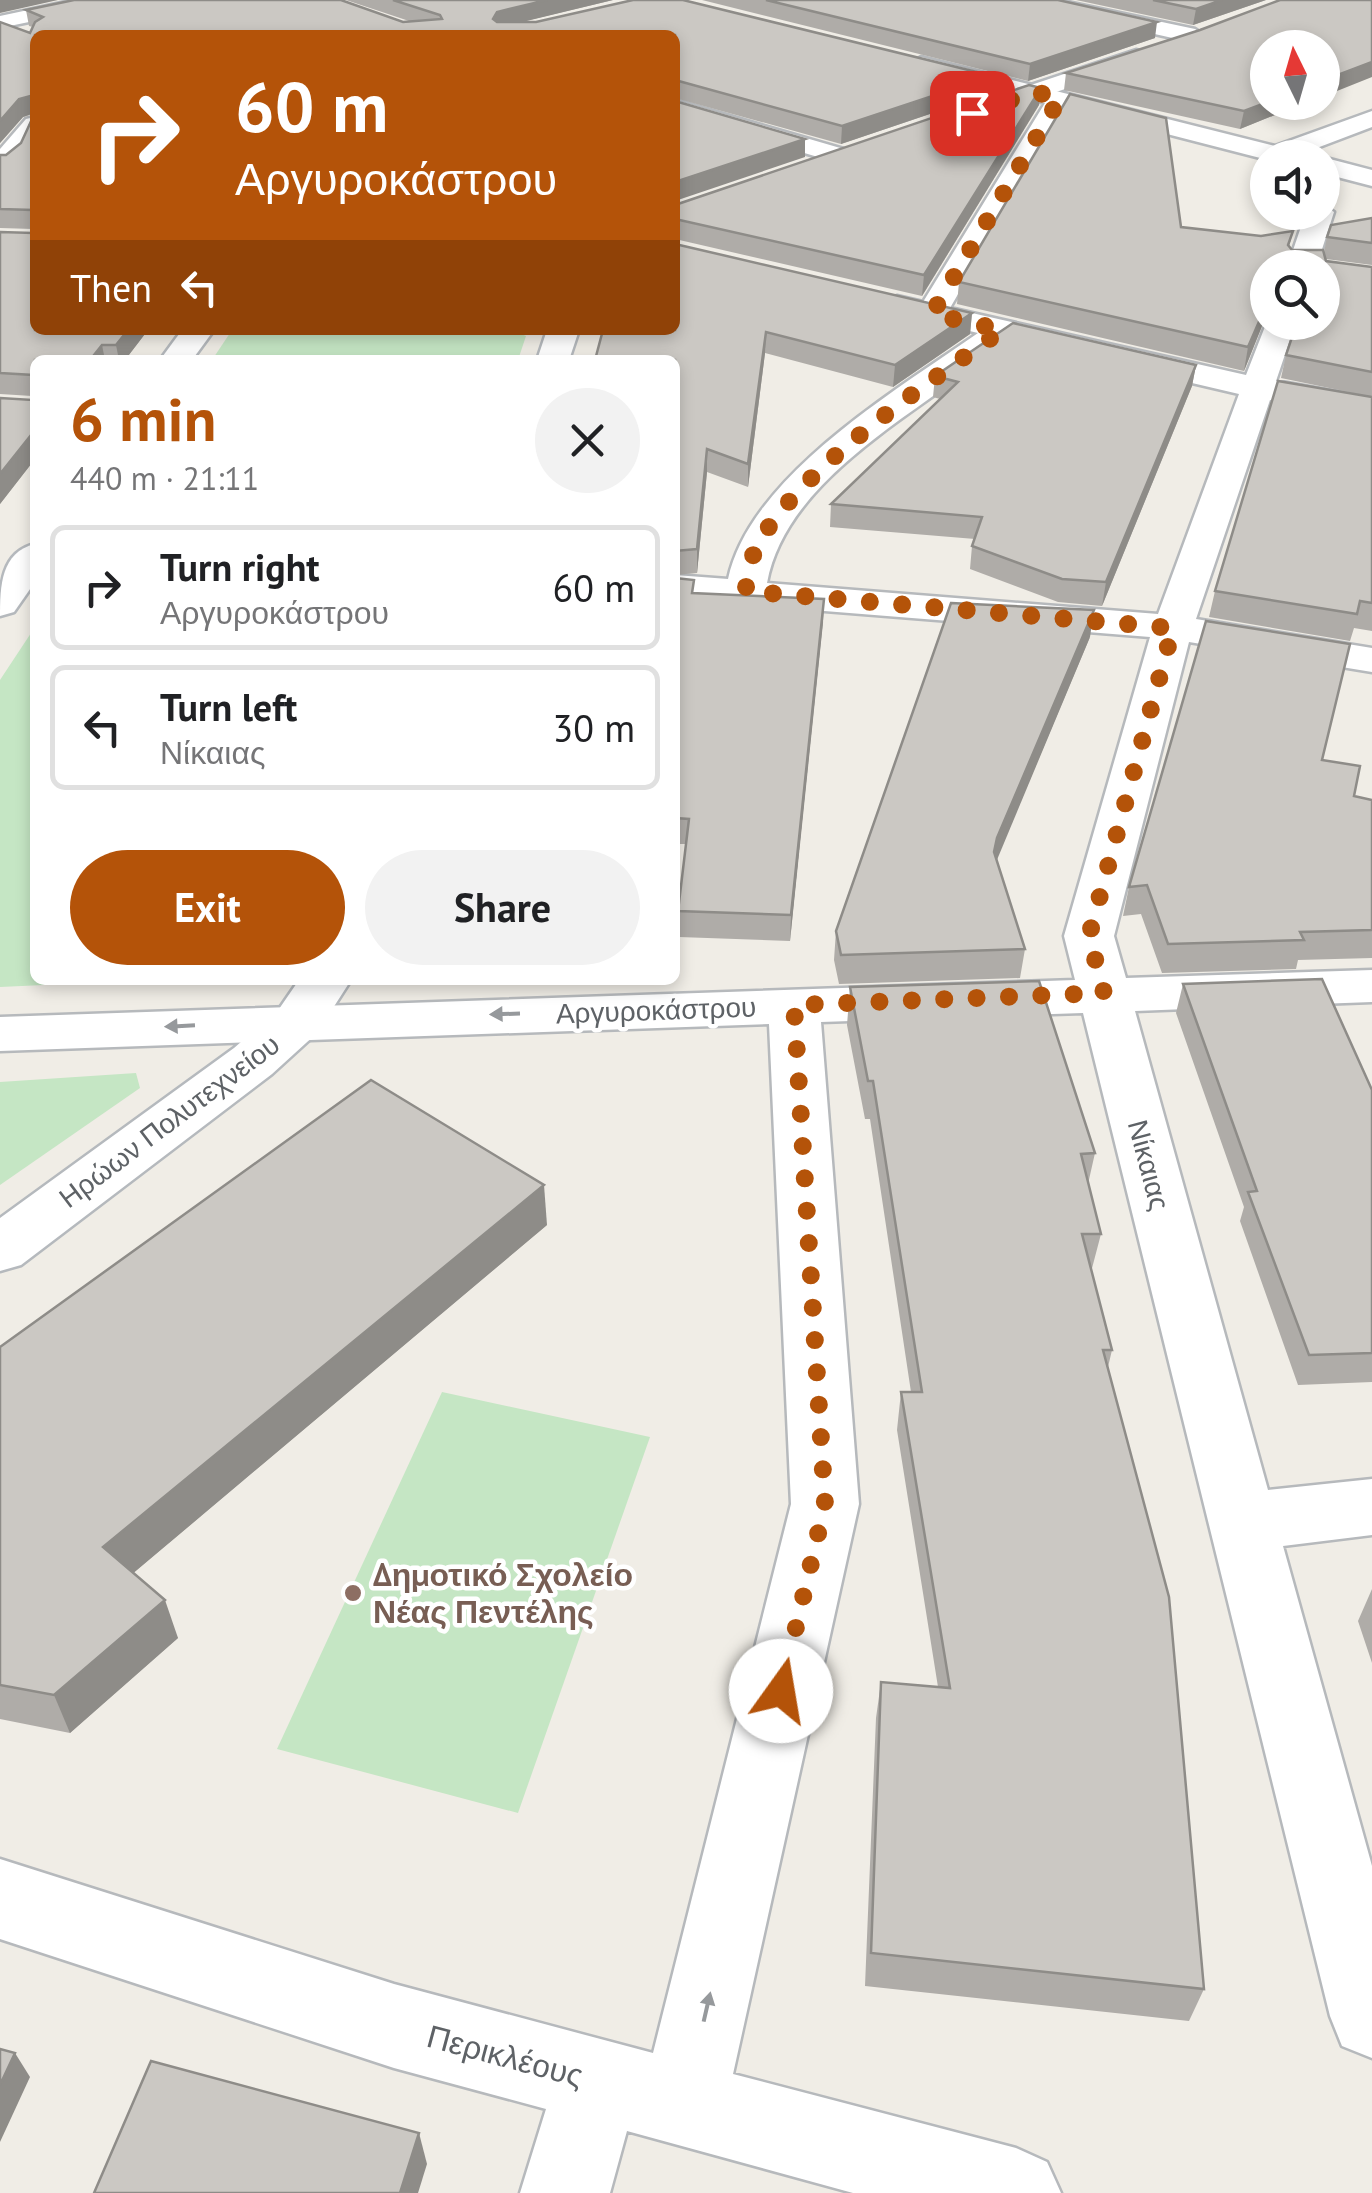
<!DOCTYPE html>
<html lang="en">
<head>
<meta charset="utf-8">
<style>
	body { margin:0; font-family:"PT Sans",sans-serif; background:#f2f2f2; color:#202124; height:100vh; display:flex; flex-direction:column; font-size:38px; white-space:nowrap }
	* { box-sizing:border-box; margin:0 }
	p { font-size:32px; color:#757577 }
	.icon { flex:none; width:55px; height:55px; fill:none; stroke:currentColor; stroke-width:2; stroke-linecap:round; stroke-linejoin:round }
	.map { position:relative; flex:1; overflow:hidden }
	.details { position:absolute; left:30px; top:355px; width:650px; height:630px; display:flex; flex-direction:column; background:#fff; border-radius:15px; box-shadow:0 5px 15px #0003 }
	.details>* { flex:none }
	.banner { position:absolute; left:30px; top:30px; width:650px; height:305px; border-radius:15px; box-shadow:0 5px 15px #0003; background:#b45309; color:#fff; overflow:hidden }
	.needle { width:65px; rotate:355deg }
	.fabs { position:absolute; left:1250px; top:30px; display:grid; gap:20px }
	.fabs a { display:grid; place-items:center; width:90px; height:90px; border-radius:50%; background:#fff; box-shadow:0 5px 15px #0003; font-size:50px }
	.pin { position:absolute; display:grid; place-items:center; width:85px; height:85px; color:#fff; margin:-42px; border-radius:20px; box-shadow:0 5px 15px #0006 }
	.me { position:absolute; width:110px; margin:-55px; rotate:13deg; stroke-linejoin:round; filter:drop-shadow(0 0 8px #0008) }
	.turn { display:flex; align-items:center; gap:35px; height:210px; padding:0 40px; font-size:45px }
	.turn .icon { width:130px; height:130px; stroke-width:2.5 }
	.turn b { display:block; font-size:70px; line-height:85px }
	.then { display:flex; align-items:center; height:95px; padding:0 40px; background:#0003; gap:20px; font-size:38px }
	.round { display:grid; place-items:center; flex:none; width:105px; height:105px; border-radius:52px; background:#f2f2f2 }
	.summary { display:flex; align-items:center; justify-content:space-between; height:170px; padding:0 40px }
	h1 { font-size:60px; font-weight:800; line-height:75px; color:#b45309 }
	.cta { display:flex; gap:20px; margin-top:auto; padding:20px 40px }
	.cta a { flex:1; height:115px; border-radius:60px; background:#b45309; color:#fff; font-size:40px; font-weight:800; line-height:115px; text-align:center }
	.cta a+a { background:#f2f2f2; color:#202124 }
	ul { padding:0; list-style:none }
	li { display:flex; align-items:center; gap:30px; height:125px; margin:0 20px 15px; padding:0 20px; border:5px solid #e0e0e0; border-radius:15px }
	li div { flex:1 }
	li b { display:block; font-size:38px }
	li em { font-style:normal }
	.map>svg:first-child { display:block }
</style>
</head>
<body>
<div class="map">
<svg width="1372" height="2193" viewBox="0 0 1372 2193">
	<rect width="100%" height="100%" fill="#f0ede6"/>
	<!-- green -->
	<g fill="#c5e6c4">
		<path d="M 232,330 L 512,330 L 526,336 L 518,360 L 212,360 Z"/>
		<path d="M 35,627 L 35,980 L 153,980 L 0,987 L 0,680 Z"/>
		<path d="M 136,1073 L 140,1088 L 0,1185 L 0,1082 Z"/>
		<path d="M 442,1392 L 650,1437 L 518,1813 L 277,1749 Z"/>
	</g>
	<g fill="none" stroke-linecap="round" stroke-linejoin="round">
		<defs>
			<g id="street">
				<path d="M 75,0 L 116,0 L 106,6 L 0,28 L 0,16 Z"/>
				<path d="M 1019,0 L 1058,0 L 1195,29 L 1206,36 L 1195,43 L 1029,6 Z"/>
				<path d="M 921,57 L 1275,146 L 1372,111 L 1372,127 L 1301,154 L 1304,158 L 1268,160 L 1066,108 L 950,308 L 1246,375 L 1268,319 L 1296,322 L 1276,381 L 1372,398 L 1372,418 L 1270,400 L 1196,619 L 1372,648 L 1372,672 L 1189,642 L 1114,936 L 1126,978 L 1372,970 L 1372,1002 L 1135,1011 L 1268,1490 L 1372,1479 L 1372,1535 L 1283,1546 L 1372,1866 L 1372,2058 L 1342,2046 L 1330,2016 L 1083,1013 L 821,1022 L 859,1504 L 733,2074 L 1016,2148 L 1047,2162 L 1061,2193 L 853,2193 L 627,2131 L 610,2193 L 520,2193 L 546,2109 L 394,2068 L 0,1939 L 0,1859 L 394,1984 L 653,2053 L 791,1504 L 769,1024 L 0,1051 L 0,1017 L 1075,980 L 1064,936 L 1150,637 L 675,599 L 675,575 L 728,579 C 750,476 897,390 978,333 L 886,311 L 882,305 L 897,296 L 923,302 L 1045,103 L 913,69 L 910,64 ZM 1008,340 L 1239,394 L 1158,614 L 767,583 C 787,473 931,407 1008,340 Z"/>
				<path d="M 675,100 L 854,152 L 858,157 L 845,165 L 675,115 Z"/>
				<path d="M 35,117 C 35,139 25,167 0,173 L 0,149 L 26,119 Z"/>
				<path d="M 1322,157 L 1372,170 L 1372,186 L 1322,173 Z"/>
				<path d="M 1322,204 L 1334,212 L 1316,268 L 1287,268 L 1306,212 L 1322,212 Z"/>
			</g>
			<g id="secondary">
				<path d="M 1136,50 L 1144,52 L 1144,62 L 980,118 L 971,120 L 959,113 L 962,108 Z"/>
				<path d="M 182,330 L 214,330 L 192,360 L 160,360 Z"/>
				<path d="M 547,330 L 579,330 L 569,360 L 537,360 Z"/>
				<path d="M 35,544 L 35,582 L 14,612 L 0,616 C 0,586 1,552 35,544 Z"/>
				<path d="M 299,980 L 351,980 L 317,1033 L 272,1074 L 21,1265 L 0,1271 L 0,1218 L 234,1048 L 279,1009 Z"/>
			</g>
		</defs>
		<!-- street casing -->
		<use href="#street" stroke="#b6b9bc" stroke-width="5"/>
		<!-- secondary casing -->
		<use href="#secondary" stroke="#b5b9bd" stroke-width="5"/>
		<!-- street -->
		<use href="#street" fill="#fff" fill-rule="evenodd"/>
		<!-- secondary -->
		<use href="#secondary" fill="#fff" fill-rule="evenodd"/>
	</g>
	<!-- wall -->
	<g fill="#afaca8">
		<path d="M 74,0 L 341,0 L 403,22 L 412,22 L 346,0 L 613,0 L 521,22 L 536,22 L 633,0 L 683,0 L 993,76 L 992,93 L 841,144 L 675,98 L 675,35 L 35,35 L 35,330 L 148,330 L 125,360 L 35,360 L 35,459 L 0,504 L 0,398 L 32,400 L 32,396 L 0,394 L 0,232 L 33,233 L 33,229 L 0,228 L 0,155 L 6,155 L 21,143 L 33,114 L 23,117 L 0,143 L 0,22 L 30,33 L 33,27 L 29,26 L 26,10 Z"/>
		<path d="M 702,0 L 1058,0 L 1155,38 L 1028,81 Z"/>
		<path d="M 1076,0 L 1266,0 L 1193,25 Z"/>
		<path d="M 1200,30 L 1268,102 L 1307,102 L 1240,129 L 1064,90 L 1066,73 Z"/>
		<path d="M 1039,105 L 922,296 L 675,239 L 675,205 Z"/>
		<path d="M 1372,218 L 1372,265 L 1326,259 L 1326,261 L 1372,267 L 1372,631 L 1354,628 L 1350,641 L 1209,617 L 1215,591 L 1363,395 L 1281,378 L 1286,355 L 1322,268 L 1268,268 L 1268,316 L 1266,316 L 1244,371 L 957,304 L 959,282 L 1181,227 L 1261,236 L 1293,231 L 1289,247 L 1292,250 L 1324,252 L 1327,237 Z"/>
		<path d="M 972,313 L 970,334 L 893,387 L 765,353 L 748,487 L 707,472 L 697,573 L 675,575 L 675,360 L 603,330 Z"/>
		<path d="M 1196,365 L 1192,386 L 1102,606 L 1058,602 L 970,569 L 972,546 L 975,539 L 830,527 L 831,504 L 940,399 L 933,397 L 935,376 Z"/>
		<path d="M 675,578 L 694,593 L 824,599 L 790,941 L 679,937 L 678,911 L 686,844 L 675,844 Z"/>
		<path d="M 1090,637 L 996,860 L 1025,949 L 1020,978 L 839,984 L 834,960 L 836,931 Z"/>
		<path d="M 1322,760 L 1354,796 L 1372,800 L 1372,958 L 1298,960 L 1296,969 L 1162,973 L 1141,914 L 1123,916 L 1129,887 Z"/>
		<path d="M 1183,984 L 1372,1090 L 1372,1382 L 1298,1385 L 1240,1221 L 1244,1207 L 1176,1013 Z"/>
		<path d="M 850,987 L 1095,1153 L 1088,1184 L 1101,1234 L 1091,1272 L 1112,1350 L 1108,1367 L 1204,1989 L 1189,2021 L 865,1986 L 876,1718 L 881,1682 L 938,1687 L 897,1430 L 901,1392 L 911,1392 L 870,1119 L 865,1119 L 847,1025 Z"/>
		<path d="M 547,1225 L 133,1573 L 178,1638 L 70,1733 L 0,1719 L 0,1347 Z"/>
		<path d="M 1372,1589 L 1372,1663 L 1358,1621 Z"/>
	</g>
	<!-- shaded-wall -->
	<g fill="#8e8c88">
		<path d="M 0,0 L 58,0 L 0,13 Z"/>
		<path d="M 547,0 L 613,0 L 498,28 L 493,19 L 497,12 Z"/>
		<path d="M 1222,0 L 1266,0 L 1193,25 L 1196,9 Z"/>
		<path d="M 1157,22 L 1155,38 L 1028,81 L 1030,64 Z"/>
		<path d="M 1372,62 L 1372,77 L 1322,97 L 1322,81 Z"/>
		<path d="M 993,76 L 992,93 L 841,144 L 842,126 Z"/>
		<path d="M 1041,88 L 1039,105 L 922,296 L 924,275 Z"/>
		<path d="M 30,96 L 34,113 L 23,117 L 0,143 L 0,121 L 19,99 Z"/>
		<path d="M 1268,102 L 1307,102 L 1240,129 L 1244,111 Z"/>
		<path d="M 805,139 L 805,157 L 675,201 L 675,182 Z"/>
		<path d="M 1268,301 L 1266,316 L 1244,371 L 1248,347 Z"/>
		<path d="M 972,313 L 970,334 L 893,387 L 895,365 Z"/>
		<path d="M 128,330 L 148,330 L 125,360 L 119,360 L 116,345 Z"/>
		<path d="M 766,332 L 765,353 L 748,487 L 748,464 Z"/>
		<path d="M 102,345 L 105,360 L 90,360 Z"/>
		<path d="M 1196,365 L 1192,386 L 1102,606 L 1106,582 Z"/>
		<path d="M 35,430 L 35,459 L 0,504 L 0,474 Z"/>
		<path d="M 707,449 L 707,472 L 697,573 L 697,549 Z"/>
		<path d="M 824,599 L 823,623 L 790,941 L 791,915 Z"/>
		<path d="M 1094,610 L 1090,637 L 994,867 L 994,852 L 997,838 Z"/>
		<path d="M 544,1185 L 547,1225 L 118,1586 L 103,1547 Z"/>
		<path d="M 165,1600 L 178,1638 L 70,1733 L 54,1695 Z"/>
		<path d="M 15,2053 L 30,2077 L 0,2142 L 0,2085 Z"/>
		<path d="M 419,2133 L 427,2164 L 418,2193 L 400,2193 Z"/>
	</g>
	<!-- building -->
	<g fill="#cbc8c3" stroke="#8e8c88" stroke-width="2.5">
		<path d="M 74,0 L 341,0 L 403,22 L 442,19 L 440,15 L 393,0 L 547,0 L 497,12 L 493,19 L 497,22 L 536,22 L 633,0 L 683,0 L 993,76 L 842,126 L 675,80 L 675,35 L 35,35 L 35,330 L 128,330 L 116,345 L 102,345 L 90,360 L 35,360 L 35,430 L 0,474 L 0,398 L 32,400 L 33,375 L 0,373 L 0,232 L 33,233 L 33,210 L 0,209 L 0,155 L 6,155 L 21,143 L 33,117 L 35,100 L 30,96 L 19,99 L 0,121 L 0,22 L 30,33 L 35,22 L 43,17 L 26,10 Z"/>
		<path d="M 766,0 L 1058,0 L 1157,22 L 1030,64 Z"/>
		<path d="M 1153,0 L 1222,0 L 1196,9 Z"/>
		<path d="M 1280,0 L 1372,0 L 1372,62 L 1322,81 L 1322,48 L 1268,48 L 1268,102 L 1244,111 L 1066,73 L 1200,30 Z"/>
		<path d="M 1029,85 L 1041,88 L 924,275 L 675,219 L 675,205 Z"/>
		<path d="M 1070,94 L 1166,118 L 1181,227 L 1261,236 L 1293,231 L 1288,245 L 1292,250 L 1323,250 L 1326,261 L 1372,267 L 1372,372 L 1286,355 L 1297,322 L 1322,322 L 1322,268 L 1268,268 L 1268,301 L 1248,347 L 959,282 Z"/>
		<path d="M 675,101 L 805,139 L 675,182 Z"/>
		<path d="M 1372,218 L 1372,243 L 1327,237 L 1331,225 Z"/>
		<path d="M 675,244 L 972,313 L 895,365 L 766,332 L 748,464 L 707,449 L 697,549 L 675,551 L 675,360 L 595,360 L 603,330 L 675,330 Z"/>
		<path d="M 1013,323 L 1196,365 L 1106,582 L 1062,579 L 972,546 L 982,517 L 831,504 L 958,382 L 935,376 Z"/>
		<path d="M 1278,381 L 1372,397 L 1372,603 L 1360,601 L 1357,614 L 1215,591 Z"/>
		<path d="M 675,578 L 694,580 L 692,593 L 824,599 L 791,915 L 678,911 L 689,819 L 675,818 Z"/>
		<path d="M 951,603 L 1094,610 L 997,838 L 994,852 L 1025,949 L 841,955 L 836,931 Z"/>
		<path d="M 1206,621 L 1350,644 L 1322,760 L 1360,766 L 1354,796 L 1372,800 L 1372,930 L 1300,932 L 1304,940 L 1168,944 L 1147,885 L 1129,887 Z"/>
		<path d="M 1322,979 L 1372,1090 L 1372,1353 L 1309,1355 L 1248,1192 L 1257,1191 L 1183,984 Z"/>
		<path d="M 1039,981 L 1095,1153 L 1081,1154 L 1101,1234 L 1082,1234 L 1112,1350 L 1103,1350 L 1169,1597 L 1204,1989 L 871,1953 L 881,1682 L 950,1688 L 901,1392 L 922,1392 L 873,1081 L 868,1081 L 850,987 Z"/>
		<path d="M 371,1080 L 544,1185 L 103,1547 L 165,1600 L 54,1695 L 0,1685 L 0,1347 Z"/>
		<path d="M 0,2049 L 15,2053 L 0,2085 Z"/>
		<path d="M 151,2061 L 419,2133 L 400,2193 L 94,2193 Z"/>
	</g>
	<!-- one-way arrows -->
	<defs><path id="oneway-solid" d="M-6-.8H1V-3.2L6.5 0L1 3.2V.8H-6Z" transform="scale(2.5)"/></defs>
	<g fill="#96999c">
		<use href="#oneway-solid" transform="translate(505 1014) rotate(178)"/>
		<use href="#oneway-solid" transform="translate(180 1026) rotate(177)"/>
		<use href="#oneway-solid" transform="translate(707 2007) rotate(-77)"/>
	</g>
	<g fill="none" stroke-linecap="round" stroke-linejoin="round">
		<!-- route -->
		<path stroke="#b45309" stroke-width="18" stroke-dasharray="0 32.4" d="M 781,1691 L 825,1504 L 794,1005 L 1104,993 L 1089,936 L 1173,628 L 745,591 C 749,577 750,559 757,546 C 800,467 929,383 1002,330 L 932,314 L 1060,98 L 1035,92 L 972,113"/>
	</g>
	<!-- markers -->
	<circle fill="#8d6e63" stroke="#fff" stroke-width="4" cx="353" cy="1593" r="10"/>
	<g text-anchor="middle" stroke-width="9" stroke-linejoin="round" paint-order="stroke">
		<!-- street labels -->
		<g font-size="28" fill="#5e6266" stroke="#fff">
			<text transform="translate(656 1010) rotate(-2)" y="10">Αργυροκάστρου</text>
			<text transform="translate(169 1121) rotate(-37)" y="10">Ηρώων Πολυτεχνείου</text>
			<text transform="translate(1149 1165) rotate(75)" y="10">Νίκαιας</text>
		</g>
		<!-- near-education labels -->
		<g font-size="32" font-weight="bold" fill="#785e54" stroke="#fff" text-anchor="start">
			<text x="373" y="1586">Δημοτικό Σχολείο<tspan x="373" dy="37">Νέας Πεντέλης</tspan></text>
		</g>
		<!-- near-street labels -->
		<g font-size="32" fill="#5e6266" stroke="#fff">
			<text transform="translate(505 2056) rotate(15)" y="11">Περικλέους</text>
		</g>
	</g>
</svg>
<div class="fabs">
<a><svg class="needle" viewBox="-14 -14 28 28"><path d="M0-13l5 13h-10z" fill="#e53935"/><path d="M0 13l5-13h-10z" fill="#757577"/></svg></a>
<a><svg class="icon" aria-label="sound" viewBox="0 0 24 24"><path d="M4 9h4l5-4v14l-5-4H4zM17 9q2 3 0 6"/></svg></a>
<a><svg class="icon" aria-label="search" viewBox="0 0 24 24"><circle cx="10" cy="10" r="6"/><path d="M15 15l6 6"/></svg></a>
</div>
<div class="pin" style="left:972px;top:113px;background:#d93025"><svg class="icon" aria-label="arrive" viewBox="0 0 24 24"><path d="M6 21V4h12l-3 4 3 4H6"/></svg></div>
<svg class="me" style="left:781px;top:1691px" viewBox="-20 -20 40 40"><circle r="19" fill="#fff"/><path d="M0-13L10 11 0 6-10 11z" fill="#b45309"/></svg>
<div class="banner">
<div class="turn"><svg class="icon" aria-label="right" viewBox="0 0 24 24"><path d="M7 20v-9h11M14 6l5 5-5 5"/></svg><div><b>60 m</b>Αργυροκάστρου</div></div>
<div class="then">Then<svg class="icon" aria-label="left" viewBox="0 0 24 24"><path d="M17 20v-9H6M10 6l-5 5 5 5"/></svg></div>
</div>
<section class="details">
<div class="summary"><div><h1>6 min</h1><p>440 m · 21:11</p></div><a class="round"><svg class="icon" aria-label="close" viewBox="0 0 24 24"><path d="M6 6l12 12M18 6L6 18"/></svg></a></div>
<ul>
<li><svg class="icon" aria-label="right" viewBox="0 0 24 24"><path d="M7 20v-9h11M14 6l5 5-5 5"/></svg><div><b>Turn right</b><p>Αργυροκάστρου</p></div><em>60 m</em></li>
<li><svg class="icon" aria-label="left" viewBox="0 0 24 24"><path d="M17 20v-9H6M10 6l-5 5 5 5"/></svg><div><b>Turn left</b><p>Νίκαιας</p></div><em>30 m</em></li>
</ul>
<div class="cta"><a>Exit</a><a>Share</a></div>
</section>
</div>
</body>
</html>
